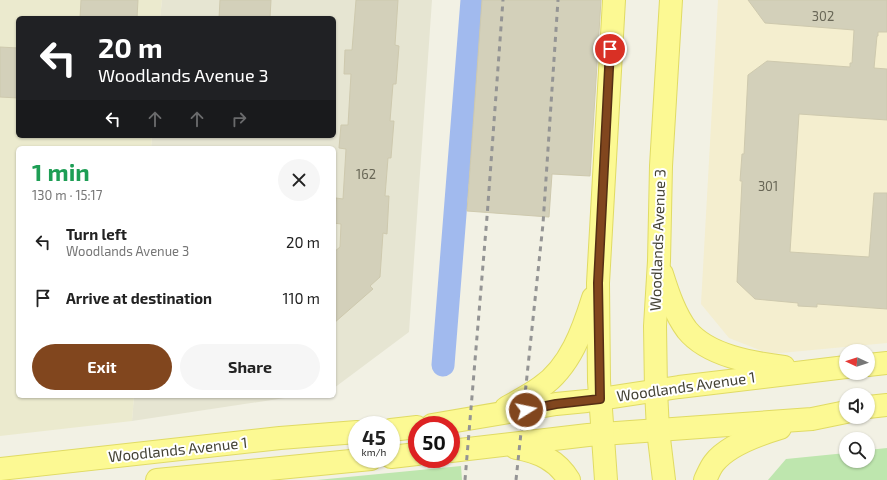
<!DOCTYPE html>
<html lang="en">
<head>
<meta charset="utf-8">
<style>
	body { margin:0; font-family:"Exo 2",sans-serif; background:#f6f6f6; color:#222; height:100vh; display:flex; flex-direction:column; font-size:15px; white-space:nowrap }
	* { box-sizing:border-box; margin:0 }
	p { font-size:13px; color:#767676 }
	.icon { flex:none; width:22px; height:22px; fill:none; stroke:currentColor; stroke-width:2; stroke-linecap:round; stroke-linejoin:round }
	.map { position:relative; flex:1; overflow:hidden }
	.side { position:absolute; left:16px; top:146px; width:320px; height:252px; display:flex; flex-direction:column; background:#fff; border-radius:6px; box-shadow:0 1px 3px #0004 }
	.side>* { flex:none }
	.hud { position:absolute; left:16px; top:16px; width:320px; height:122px; border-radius:6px; box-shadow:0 1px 3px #0004; background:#202124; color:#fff; overflow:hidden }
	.needle { width:26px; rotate:274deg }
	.tools { position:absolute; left:839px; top:344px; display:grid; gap:8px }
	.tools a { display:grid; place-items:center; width:36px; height:36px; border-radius:50%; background:#fff; box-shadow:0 1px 3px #0004; font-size:20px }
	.speed { position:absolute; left:348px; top:416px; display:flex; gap:8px; font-size:20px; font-weight:700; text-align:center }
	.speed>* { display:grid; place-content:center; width:52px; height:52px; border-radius:50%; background:#fff; box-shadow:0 1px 3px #0004; line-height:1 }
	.speed small { font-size:10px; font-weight:400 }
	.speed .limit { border:6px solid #d22; background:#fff; color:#111 }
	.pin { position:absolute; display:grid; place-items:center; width:34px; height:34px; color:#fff; margin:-17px; border:2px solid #fff; border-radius:50%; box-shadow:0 1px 4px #0007 }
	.me { position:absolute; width:44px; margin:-22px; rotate:80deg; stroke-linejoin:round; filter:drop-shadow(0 0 3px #0008) }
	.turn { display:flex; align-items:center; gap:14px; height:84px; padding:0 16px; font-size:18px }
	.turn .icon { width:52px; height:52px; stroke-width:2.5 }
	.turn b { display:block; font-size:28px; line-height:34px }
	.lanes { display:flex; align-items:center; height:38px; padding:0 16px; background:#0003; justify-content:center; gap:20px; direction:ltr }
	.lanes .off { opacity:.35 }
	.round { display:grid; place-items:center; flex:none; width:42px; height:42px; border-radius:21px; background:#f6f6f6 }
	.overview { display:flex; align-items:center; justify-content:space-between; height:68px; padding:0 16px }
	h1 { font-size:24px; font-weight:700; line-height:30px; color:#1e9e55 }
	.cta { display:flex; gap:8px; margin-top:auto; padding:8px 16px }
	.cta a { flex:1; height:46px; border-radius:24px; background:#81461e; color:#fff; font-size:16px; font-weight:700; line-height:46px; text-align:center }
	.cta a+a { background:#f6f6f6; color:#222 }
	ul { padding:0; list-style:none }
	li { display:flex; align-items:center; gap:12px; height:56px; padding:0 16px }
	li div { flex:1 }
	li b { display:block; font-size:15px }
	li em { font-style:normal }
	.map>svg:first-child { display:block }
</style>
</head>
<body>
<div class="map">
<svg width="887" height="480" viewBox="0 0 887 480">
	<rect width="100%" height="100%" fill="#f2f1e4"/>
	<!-- residential -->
	<g fill="#e6e5d2">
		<path d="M 162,0 L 432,0 L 409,332 L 334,388 L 334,148 L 151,148 L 152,136 L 334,136 L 334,18 L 160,18 Z"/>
		<path d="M 134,396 L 298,396 L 132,421 Z"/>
	</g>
	<!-- commercial -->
	<path fill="#f4eecf" d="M 718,0 L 887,0 L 887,343 L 770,354 L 729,338 L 701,304 Z"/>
	<!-- education -->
	<path fill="#ebeace" d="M 0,0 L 162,0 L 160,18 L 18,18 L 18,136 L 152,136 L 151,148 L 18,148 L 18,396 L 134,396 L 132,421 L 0,436 Z"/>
	<!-- green -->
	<g fill="#bee6ae">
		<path d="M 887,448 L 887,480 L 768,480 L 786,459 L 846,453 L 846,461 L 868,461 L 868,450 Z"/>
		<path d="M 461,466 L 462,480 L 317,480 Z"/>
	</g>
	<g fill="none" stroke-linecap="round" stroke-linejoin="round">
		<!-- canal -->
		<path stroke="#a1baee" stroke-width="23" d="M 443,365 L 472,0"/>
	</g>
	<!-- building -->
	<g fill="#d3d0ba" stroke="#cec9ae">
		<path d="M 81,0 L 138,0 L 137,18 L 80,18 Z"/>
		<path d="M 220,0 L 271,0 L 270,18 L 219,18 Z"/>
		<path d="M 356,0 L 398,0 L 395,45 L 399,46 L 396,84 L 393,84 L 390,121 L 394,121 L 391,158 L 388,158 L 385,196 L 389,196 L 387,234 L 383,233 L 380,277 L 370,286 L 373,289 L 334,323 L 334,252 L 340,247 L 341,224 L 334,223 L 334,222 L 336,198 L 343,199 L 346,149 L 339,148 L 341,125 L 348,125 L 351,74 L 344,74 L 345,50 L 352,50 Z"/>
		<path d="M 482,0 L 601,0 L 590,176 L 552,174 L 549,217 L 467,211 Z"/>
		<path d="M 748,0 L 887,0 L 887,32 L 878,32 L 878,36 L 877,36 L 874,68 L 887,69 L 887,120 L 799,114 L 790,252 L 869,257 L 874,193 L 887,193 L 887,309 L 817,304 L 817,307 L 798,306 L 798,303 L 755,299 L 737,282 L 742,181 L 740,181 L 742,154 L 744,154 L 748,75 L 767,61 L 850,67 L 850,63 L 852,63 L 854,30 L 765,23 Z"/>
		<path d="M 0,47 L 18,48 L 18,98 L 0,97 Z"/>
	</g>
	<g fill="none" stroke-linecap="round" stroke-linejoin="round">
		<defs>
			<g id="major">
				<path d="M 662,274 C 668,293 675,314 687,330 C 708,356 753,363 784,367"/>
				<path d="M 868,365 L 887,363"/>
				<path d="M 868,407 L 887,405"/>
				<path d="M 506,408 C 518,401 530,395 541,387 C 570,367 583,330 593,298"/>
				<path d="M 432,425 L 556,404 L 587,401 L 679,387 L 846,367"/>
				<path d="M 391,430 L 417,427"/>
				<path d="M 516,448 C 539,452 557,460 569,480"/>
				<path d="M 451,451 L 588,435 L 812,419 L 846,412"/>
				<path d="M 391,457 L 417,454"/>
				<path d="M 0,469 L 280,438 L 357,432"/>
				<path d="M 157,480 L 371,459"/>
				<path d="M 606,480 L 599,381 L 598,283 L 614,0"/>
				<path d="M 664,480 L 658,430 L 656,390 L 655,326 L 659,261 L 661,166 L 671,0"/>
				<path d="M 705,480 C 708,474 710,468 714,463 C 727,446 760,434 780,428"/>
			</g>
		</defs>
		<!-- major casing -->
		<use href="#major" stroke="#e0db64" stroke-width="24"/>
		<!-- major -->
		<use href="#major" stroke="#fcf993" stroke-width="22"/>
		<!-- rail -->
		<g stroke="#949494" stroke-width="3" stroke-dasharray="5 5" stroke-linecap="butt">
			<path d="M 465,480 L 487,217 L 503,0"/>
			<path d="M 516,480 L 543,224 L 558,0"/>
		</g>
	</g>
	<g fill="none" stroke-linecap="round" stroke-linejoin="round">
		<defs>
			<path id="route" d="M 526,410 L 556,404 L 600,399 L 598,283 L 610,49"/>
		</defs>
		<!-- route casing -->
		<use href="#route" stroke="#542e14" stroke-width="10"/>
		<!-- route -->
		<use href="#route" stroke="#81461e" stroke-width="7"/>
	</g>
	<g text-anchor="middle" stroke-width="4" stroke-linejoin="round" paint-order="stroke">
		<!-- number labels -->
		<g font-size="13" fill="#686656">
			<text x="823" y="21">302</text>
			<text x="366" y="179">162</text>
			<text x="768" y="191">301</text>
		</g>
		<!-- street labels -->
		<g font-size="15" fill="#444234" stroke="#fff">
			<text transform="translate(658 240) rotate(-88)" y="5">Woodlands Avenue 3</text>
			<text transform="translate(686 387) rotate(-8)" y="5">Woodlands Avenue 1</text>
			<text transform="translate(178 450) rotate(-6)" y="5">Woodlands Avenue 1</text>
		</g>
	</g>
</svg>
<div class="tools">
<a><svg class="needle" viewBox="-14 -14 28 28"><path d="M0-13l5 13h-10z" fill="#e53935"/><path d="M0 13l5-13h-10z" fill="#767676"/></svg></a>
<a><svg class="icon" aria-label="sound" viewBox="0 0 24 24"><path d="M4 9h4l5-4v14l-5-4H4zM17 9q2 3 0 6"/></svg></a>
<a><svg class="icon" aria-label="search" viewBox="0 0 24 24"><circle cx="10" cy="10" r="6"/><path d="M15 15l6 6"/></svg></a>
</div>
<div class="speed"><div>45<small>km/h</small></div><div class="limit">50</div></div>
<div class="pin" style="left:610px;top:49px;background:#d93025"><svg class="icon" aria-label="arrive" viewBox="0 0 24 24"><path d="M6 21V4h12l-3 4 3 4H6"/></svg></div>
<svg class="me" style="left:526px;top:410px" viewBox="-20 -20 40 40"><circle r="17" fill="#81461e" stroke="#fff" stroke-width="3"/><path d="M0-11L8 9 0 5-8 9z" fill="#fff"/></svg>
<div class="hud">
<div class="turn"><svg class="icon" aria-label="left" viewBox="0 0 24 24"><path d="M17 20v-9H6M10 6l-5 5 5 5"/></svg><div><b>20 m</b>Woodlands Avenue 3</div></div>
<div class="lanes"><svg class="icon" aria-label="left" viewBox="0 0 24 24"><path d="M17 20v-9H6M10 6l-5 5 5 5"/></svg><svg class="icon off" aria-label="ahead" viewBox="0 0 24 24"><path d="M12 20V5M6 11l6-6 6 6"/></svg><svg class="icon off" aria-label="ahead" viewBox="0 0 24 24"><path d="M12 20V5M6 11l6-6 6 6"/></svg><svg class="icon off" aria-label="right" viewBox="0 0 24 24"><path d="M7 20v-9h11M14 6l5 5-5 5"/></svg></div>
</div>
<section class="side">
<div class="overview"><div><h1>1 min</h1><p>130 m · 15:17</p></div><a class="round"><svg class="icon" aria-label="close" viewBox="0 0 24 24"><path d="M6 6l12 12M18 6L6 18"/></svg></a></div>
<ul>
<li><svg class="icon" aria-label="left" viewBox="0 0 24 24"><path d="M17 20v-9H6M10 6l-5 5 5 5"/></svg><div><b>Turn left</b><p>Woodlands Avenue 3</p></div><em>20 m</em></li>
<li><svg class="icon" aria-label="arrive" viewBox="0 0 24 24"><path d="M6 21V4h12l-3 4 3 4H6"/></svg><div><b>Arrive at destination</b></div><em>110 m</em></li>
</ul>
<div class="cta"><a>Exit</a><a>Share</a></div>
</section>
</div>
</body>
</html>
